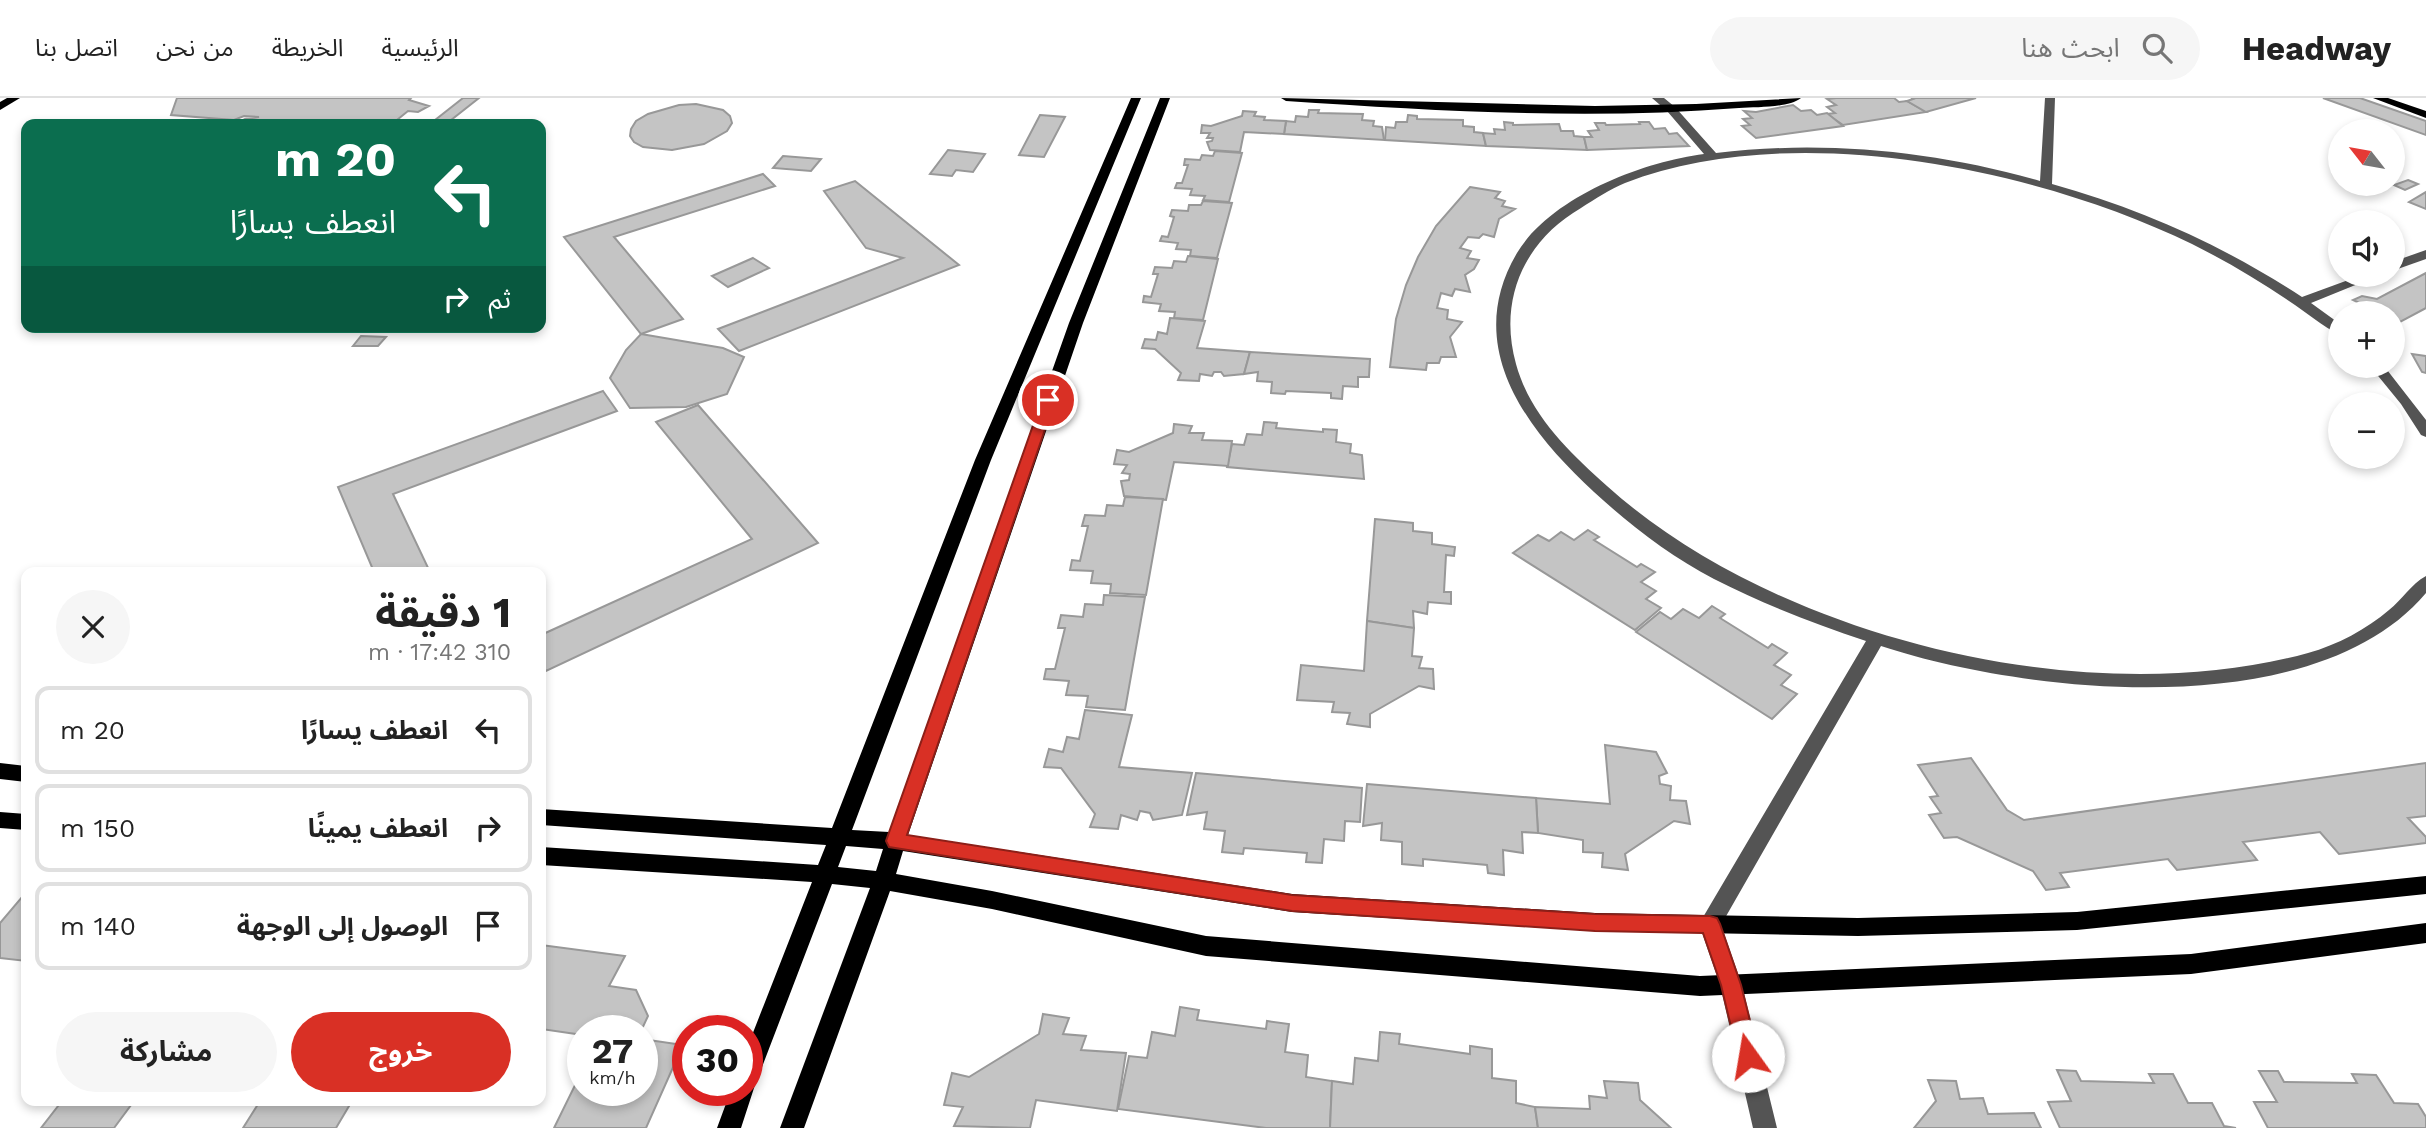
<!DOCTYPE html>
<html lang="ar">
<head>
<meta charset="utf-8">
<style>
	body { margin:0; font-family:"Work Sans","Noto Sans Arabic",sans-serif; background:#f6f6f6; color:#222; direction:rtl; height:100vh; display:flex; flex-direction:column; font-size:26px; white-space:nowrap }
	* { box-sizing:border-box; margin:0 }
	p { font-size:23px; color:#767676 }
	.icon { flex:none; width:38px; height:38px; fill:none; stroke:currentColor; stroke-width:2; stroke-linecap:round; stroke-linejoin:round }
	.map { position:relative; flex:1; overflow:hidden; direction:ltr }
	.side { position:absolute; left:21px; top:469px; width:525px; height:539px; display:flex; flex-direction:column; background:#fff; border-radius:14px; box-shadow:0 4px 10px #0003; direction:rtl }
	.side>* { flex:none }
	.banner { position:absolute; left:21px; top:21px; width:525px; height:214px; border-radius:14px; box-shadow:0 4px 10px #0003; direction:rtl; background:#0b6e4f; color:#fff; overflow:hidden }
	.needle { width:46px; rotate:301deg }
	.buttons { position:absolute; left:2328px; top:21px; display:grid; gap:14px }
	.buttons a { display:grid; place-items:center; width:77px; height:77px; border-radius:50%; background:#fff; box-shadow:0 4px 10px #0003; font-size:35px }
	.speed { position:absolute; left:567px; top:917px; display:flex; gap:14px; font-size:35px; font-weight:700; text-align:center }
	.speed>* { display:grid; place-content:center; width:91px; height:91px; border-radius:50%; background:#fff; box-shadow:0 4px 10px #0003; line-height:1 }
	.speed small { font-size:18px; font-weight:400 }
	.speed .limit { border:10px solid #d22; background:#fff; color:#111 }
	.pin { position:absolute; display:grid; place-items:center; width:60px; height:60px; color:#fff; margin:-30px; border:4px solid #fff; border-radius:50%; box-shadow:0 2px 7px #0007 }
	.me { position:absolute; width:77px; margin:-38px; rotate:347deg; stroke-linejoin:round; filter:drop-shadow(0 0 5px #0008) }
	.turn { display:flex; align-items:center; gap:24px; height:147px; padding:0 35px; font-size:32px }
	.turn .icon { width:91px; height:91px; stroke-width:2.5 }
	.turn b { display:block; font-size:49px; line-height:60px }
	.then { display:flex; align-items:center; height:66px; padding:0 35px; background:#0003; gap:14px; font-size:26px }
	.round { display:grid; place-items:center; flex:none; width:74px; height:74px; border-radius:37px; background:#f6f6f6 }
	.summary { display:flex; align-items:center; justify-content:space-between; height:119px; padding:0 35px }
	h1 { font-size:42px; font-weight:700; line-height:52px }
	.button { display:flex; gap:14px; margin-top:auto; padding:14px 35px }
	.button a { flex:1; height:80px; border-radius:42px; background:#d93025; color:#fff; font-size:28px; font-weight:700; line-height:80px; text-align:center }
	.button a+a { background:#f6f6f6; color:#222 }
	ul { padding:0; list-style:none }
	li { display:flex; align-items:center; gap:21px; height:88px; margin:0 14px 10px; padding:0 21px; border:4px solid #e0e0e0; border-radius:14px }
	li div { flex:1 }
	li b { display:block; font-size:26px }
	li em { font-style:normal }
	header { display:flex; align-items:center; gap:42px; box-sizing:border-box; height:98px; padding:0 35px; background:#fff; border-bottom:2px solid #e0e0e0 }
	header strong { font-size:33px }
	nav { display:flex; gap:38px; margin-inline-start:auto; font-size:24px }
	.search { width:490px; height:63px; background:#f6f6f6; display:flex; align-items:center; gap:18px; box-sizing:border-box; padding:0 24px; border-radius:38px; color:#767676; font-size:26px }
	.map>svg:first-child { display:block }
</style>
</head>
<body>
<header>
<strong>Headway</strong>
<div class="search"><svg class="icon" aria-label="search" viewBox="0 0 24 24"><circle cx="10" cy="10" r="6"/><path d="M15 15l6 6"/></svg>ابحث هنا</div>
<nav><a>الرئيسية</a><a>الخريطة</a><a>من نحن</a><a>اتصل بنا</a></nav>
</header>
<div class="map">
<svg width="2426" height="1030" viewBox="0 0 2426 1030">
	<rect width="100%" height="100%" fill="#fff"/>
	<!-- building -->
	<g fill="#c4c4c4" stroke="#989898" stroke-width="2">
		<path d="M 177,0 L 411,0 L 409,2 L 429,8 L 418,14 L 408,13 L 392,26 L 236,26 L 245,21 L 259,19 L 244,18 L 234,22 L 171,17 Z"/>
		<path d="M 463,0 L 479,0 L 446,26 L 430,26 Z"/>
		<path d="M 1836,0 L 1894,0 L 1899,4 L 1907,3 L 1926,14 L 1843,27 L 1827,16 L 1835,15 L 1827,9 L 1836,7 L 1827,1 Z"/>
		<path d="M 1911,0 L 1976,0 L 1926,14 L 1907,3 L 1913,1 Z"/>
		<path d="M 2323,0 L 2360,0 L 2426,23 L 2426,37 Z"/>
		<path d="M 696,6 L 723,12 L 730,18 L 732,25 L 727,33 L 704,46 L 672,52 L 643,49 L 634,44 L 630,38 L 631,31 L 636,23 L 648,16 L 679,7 Z"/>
		<path d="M 1793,7 L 1801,13 L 1811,12 L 1817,17 L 1827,15 L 1843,28 L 1756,40 L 1742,28 L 1750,27 L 1743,21 L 1752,20 L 1744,13 L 1756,14 Z"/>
		<path d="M 1309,12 L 1319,12 L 1318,15 L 1363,16 L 1362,22 L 1374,23 L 1373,28 L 1382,29 L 1384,42 L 1284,36 L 1286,23 L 1295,24 L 1296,18 L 1308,19 Z"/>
		<path d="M 1243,13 L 1256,14 L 1254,18 L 1265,19 L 1264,22 L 1286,23 L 1284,36 L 1244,34 L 1240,54 L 1210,52 L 1207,44 L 1212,43 L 1213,40 L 1207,40 L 1210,35 L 1201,35 L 1202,27 L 1211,28 L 1242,18 Z"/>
		<path d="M 1040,17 L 1065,19 L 1044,59 L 1019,57 Z"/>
		<path d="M 1408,17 L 1417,18 L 1417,21 L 1463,22 L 1463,28 L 1474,29 L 1474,34 L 1483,35 L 1486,48 L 1385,42 L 1386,29 L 1395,30 L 1396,24 L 1407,24 Z"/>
		<path d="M 1504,24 L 1513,25 L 1513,27 L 1559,26 L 1561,33 L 1573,33 L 1574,38 L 1584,39 L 1587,52 L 1486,48 L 1483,35 L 1495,36 L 1494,31 L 1505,32 Z"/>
		<path d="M 1639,24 L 1649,24 L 1654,31 L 1665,30 L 1669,36 L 1677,35 L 1689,48 L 1587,52 L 1584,39 L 1592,39 L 1588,33 L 1599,32 L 1595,25 L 1605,25 L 1606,27 L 1640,26 Z"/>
		<path d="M 948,52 L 985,56 L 973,74 L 956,72 L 952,78 L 930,76 Z"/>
		<path d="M 1215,53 L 1242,55 L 1229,104 L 1203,102 L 1205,98 L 1190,97 L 1192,91 L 1175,90 L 1177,85 L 1182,85 L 1188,67 L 1184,67 L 1185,61 L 1200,62 L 1202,57 L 1213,58 Z"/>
		<path d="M 783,58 L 821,61 L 811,73 L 773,70 Z"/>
		<path d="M 763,76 L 775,88 L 614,139 L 683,221 L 641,236 L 564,139 Z"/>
		<path d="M 2408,82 L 2418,86 L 2405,92 L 2394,87 Z"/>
		<path d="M 855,83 L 959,167 L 739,253 L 718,231 L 903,160 L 866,150 L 824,93 Z"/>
		<path d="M 1470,89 L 1500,94 L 1495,100 L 1505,103 L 1502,108 L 1515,111 L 1499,121 L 1494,139 L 1483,136 L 1479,140 L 1468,139 L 1460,150 L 1471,153 L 1467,160 L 1479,162 L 1474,171 L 1465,177 L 1470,194 L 1455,191 L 1452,198 L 1441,195 L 1437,210 L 1448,212 L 1447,221 L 1462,224 L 1450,239 L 1456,259 L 1441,259 L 1439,265 L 1427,265 L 1426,272 L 1390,269 L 1396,221 L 1406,187 L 1418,159 L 1436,128 Z"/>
		<path d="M 2426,94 L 2426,111 L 2409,104 Z"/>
		<path d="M 1203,103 L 1232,105 L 1217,160 L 1190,158 L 1191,152 L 1176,151 L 1178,145 L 1160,143 L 1162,138 L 1168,139 L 1174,119 L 1170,118 L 1172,112 L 1188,113 L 1189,107 L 1201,107 Z"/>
		<path d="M 1188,158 L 1218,161 L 1203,222 L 1174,220 L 1175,214 L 1159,213 L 1161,206 L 1143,204 L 1144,198 L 1151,199 L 1158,176 L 1153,176 L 1155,169 L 1172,170 L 1174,163 L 1186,164 Z"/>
		<path d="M 753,160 L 769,170 L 728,189 L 712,178 Z"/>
		<path d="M 2426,175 L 2426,210 L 2400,224 L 2392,221 L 2392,215 L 2381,215 L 2353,202 L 2362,198 L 2377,201 Z"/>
		<path d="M 1170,220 L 1205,223 L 1197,250 L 1250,254 L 1244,276 L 1224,278 L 1221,274 L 1214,274 L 1212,278 L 1200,276 L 1199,283 L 1178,282 L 1181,275 L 1155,251 L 1142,250 L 1145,241 L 1156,242 L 1158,234 L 1167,236 Z"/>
		<path d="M 641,236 L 723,250 L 744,259 L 727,296 L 686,309 L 630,310 L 610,280 L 626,252 Z"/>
		<path d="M 361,238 L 386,239 L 378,248 L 353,248 Z"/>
		<path d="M 1250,254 L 1370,261 L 1369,279 L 1358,279 L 1358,289 L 1343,288 L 1342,301 L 1331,300 L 1331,295 L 1286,293 L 1285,296 L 1271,295 L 1272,284 L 1257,283 L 1258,274 L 1244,276 Z"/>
		<path d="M 2412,256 L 2426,258 L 2426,275 L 2422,274 Z"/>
		<path d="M 603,293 L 617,313 L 393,396 L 430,474 L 374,474 L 338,389 Z"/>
		<path d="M 698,307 L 818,445 L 546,573 L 541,564 L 541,537 L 752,441 L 656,324 Z"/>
		<path d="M 1264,324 L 1277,325 L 1276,330 L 1323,334 L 1323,331 L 1337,332 L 1336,344 L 1351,346 L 1350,355 L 1362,357 L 1364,381 L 1227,369 L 1232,346 L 1244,347 L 1247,336 L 1262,337 Z"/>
		<path d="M 1174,326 L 1192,328 L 1189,335 L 1204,335 L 1202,342 L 1232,343 L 1228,368 L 1174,364 L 1166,402 L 1124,398 L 1121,383 L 1129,382 L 1130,376 L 1122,375 L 1127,367 L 1114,366 L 1117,352 L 1129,354 L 1173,335 Z"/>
		<path d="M 1125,399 L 1163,401 L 1146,497 L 1110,495 L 1111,486 L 1091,485 L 1093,473 L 1070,472 L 1072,462 L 1080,463 L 1088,428 L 1082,428 L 1085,417 L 1105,418 L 1107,407 L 1123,408 Z"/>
		<path d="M 1375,421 L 1413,425 L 1413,433 L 1432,435 L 1432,446 L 1455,449 L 1454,458 L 1446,457 L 1444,494 L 1451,494 L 1451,506 L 1428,504 L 1427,516 L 1413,513 L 1414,530 L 1367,523 Z"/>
		<path d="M 1588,432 L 1599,439 L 1594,442 L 1637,469 L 1641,466 L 1655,474 L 1641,484 L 1656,493 L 1646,501 L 1661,510 L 1635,532 L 1513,455 L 1538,437 L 1549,443 L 1561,434 L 1574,442 Z"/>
		<path d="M 1104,497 L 1145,499 L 1125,612 L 1086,609 L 1088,598 L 1066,597 L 1069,583 L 1044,581 L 1046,571 L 1055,571 L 1065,530 L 1058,530 L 1061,517 L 1083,519 L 1085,506 L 1103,507 Z"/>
		<path d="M 1712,508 L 1725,516 L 1720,520 L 1768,550 L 1772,546 L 1787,555 L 1774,567 L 1791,577 L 1781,587 L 1797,596 L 1772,621 L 1636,534 L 1660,514 L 1671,521 L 1683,511 L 1699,520 Z"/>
		<path d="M 1367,523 L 1414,530 L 1412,558 L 1422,559 L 1419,570 L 1433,571 L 1434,591 L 1419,588 L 1370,616 L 1370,629 L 1347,626 L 1350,615 L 1332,614 L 1334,604 L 1297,602 L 1301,567 L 1364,573 Z"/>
		<path d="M 1085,612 L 1132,617 L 1119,669 L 1192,675 L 1182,717 L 1153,722 L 1150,715 L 1140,713 L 1137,722 L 1121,717 L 1118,731 L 1090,729 L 1095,716 L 1061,670 L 1044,669 L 1049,651 L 1063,654 L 1067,639 L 1079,641 Z"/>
		<path d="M 1605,647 L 1656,654 L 1667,675 L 1659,678 L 1660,686 L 1671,688 L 1670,702 L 1686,703 L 1690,726 L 1674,723 L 1625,756 L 1628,772 L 1602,769 L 1603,755 L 1583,754 L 1583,742 L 1538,735 L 1536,700 L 1610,706 Z"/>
		<path d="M 1971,660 L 2007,712 L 2024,722 L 2426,665 L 2426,718 L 2408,720 L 2426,739 L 2426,745 L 2339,756 L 2320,734 L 2243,744 L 2257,762 L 2177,772 L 2168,761 L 2060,775 L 2069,789 L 2046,792 L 2033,773 L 1957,739 L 1944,740 L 1929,717 L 1941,715 L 1930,699 L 1938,698 L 1918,667 Z"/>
		<path d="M 1196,675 L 1362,690 L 1360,724 L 1345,723 L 1344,743 L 1324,741 L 1322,765 L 1306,764 L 1307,755 L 1244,750 L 1243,756 L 1222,754 L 1225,733 L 1204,731 L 1207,714 L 1187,717 Z"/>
		<path d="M 1367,686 L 1536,700 L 1538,735 L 1522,734 L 1523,755 L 1503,752 L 1504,777 L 1488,775 L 1487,767 L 1423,761 L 1423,768 L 1402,766 L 1402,744 L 1381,742 L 1382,725 L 1363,728 Z"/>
		<path d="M 22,799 L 26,800 L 26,863 L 0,860 L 0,825 Z"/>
		<path d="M 541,847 L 625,858 L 609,888 L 636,892 L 648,918 L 641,933 L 583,933 L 583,937 L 541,931 Z"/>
		<path d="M 1180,909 L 1199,912 L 1197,922 L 1266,931 L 1267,923 L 1289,926 L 1285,954 L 1308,957 L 1306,979 L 1332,983 L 1330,1030 L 1266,1030 L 1118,1011 L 1129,958 L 1147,960 L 1152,934 L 1175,938 Z"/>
		<path d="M 1043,916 L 1069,920 L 1063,936 L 1086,938 L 1081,952 L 1126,955 L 1117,1013 L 1036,1002 L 1030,1030 L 954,1028 L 963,1009 L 944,1007 L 952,975 L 969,979 L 1039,936 Z"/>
		<path d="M 1380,934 L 1400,936 L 1399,946 L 1470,956 L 1470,948 L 1492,951 L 1492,980 L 1516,983 L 1516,1005 L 1535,1009 L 1538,1030 L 1330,1030 L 1332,983 L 1353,986 L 1355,960 L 1378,963 Z"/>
		<path d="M 642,941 L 683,947 L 646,1030 L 554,1030 L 583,971 L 583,992 L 642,992 Z"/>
		<path d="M 2057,972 L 2076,973 L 2081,983 L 2154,985 L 2149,976 L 2173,976 L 2188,1005 L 2212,1005 L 2224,1028 L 2236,1030 L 2060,1030 L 2048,1004 L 2071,1003 Z"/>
		<path d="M 2259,973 L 2278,973 L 2284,984 L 2357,985 L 2352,976 L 2376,977 L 2394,1005 L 2418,1006 L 2426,1019 L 2426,1030 L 2268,1030 L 2254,1004 L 2277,1004 Z"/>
		<path d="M 1928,982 L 1956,983 L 1960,1001 L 1983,1000 L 1988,1016 L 2034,1015 L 2041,1030 L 1914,1030 L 1936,1003 Z"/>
		<path d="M 1604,983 L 1638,985 L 1640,1002 L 1671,1030 L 1538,1030 L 1535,1009 L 1590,1011 L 1589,998 L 1607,1000 Z"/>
		<path d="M 62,1003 L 134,1003 L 114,1030 L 41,1030 Z"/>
		<path d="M 260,1003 L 352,1003 L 336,1030 L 243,1030 Z"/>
	</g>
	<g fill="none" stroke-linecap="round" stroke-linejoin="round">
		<!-- minor -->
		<g fill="#545454" fill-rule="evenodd">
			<path d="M 1652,0 L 1664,0 L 1675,9 L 1716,55 C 1824,42 1935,53 2040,83 L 2045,0 L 2055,0 L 2052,86 C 2142,111 2224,148 2302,199 L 2362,177 L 2380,177 L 2311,205 L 2340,226 L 2340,237 C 2322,228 2306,214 2289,203 C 2258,182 2226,163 2192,146 C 2036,70 1792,20 1625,85 C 1610,91 1595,101 1581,110 C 1524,143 1498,202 1516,266 C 1530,317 1569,354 1607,388 C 1776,540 2087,616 2308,555 C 2337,547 2367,531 2389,512 C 2402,502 2411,486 2426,478 L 2426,495 C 2315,627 2027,596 1881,548 L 1721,827 L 1742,887 L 1777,1030 L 1753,1030 L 1720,887 L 1699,826 L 1866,543 C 1814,526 1763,506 1714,481 C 1670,458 1630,427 1594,394 C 1526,331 1462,248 1517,155 C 1551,99 1642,64 1704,56 L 1667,13 Z"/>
			<path d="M 2426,152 L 2426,161 L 2392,173 L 2392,164 Z"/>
			<path d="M 2370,268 L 2384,268 L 2426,322 L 2426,339 L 2421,337 L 2401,306 Z"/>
		</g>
		<!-- major -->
		<g fill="#000" fill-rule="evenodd">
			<path d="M 7,0 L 20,0 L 0,12 L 0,4 Z"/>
			<path d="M 1131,0 L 1141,0 L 991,362 L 852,732 L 889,734 L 1069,225 L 1160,0 L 1170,0 L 1083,225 L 908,737 L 1292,796 L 1595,815 L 1858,820 L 2077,814 L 2426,778 L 2426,796 L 2077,832 L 1858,838 L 1595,833 L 1292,814 L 903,753 L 896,776 L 992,793 L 1206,838 L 1700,878 L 2191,856 L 2426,825 L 2426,845 L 2191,876 L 1700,898 L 1206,858 L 992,811 L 890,793 L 804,1030 L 780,1030 L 870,790 L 832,786 L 754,990 L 741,1030 L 717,1030 L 731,992 L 747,992 L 747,950 L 812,784 L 541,767 L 541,749 L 818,767 L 826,747 L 541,727 L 541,711 L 832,730 L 975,362 ZM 846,748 L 883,751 L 876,773 L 838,769 Z"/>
			<path d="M 1281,0 L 1595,8 L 1696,6 L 1801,0 C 1788,10 1757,9 1739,10 C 1589,22 1436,13 1286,3 Z"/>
			<path d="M 2373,0 L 2388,0 L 2426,13 L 2426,20 Z"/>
			<path d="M 0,665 L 26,668 L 26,684 L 0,681 Z"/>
			<path d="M 0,714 L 26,716 L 26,732 L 0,730 Z"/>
		</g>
	</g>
	<!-- route -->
	<path fill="#d93025" stroke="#8d1f18" stroke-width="2" d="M 1048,298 L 1055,302 L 907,737 L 1292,797 L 1595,816 L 1710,818 L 1717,820 L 1720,826 L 1741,887 L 1759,958 L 1756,965 L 1748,968 L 1741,965 L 1738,958 L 1721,887 L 1703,835 L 1595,833 L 1292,813 L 889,749 L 886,743 L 1042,302 Z"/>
</svg>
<div class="buttons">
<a><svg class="needle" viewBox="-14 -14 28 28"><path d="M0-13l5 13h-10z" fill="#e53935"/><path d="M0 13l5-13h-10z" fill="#767676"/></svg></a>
<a><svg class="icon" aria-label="sound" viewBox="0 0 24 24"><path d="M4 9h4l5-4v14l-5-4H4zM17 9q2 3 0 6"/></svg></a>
<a>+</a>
<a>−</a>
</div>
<div class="speed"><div>27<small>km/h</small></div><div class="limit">30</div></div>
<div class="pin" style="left:1048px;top:302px;background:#d93025"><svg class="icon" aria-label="arrive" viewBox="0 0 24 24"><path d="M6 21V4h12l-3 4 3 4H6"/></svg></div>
<svg class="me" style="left:1748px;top:958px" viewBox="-20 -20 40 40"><circle r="19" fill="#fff"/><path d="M0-13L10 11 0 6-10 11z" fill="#d93025"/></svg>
<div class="banner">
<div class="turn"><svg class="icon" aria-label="left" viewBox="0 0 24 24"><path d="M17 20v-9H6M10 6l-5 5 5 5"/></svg><div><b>20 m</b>انعطف يسارًا</div></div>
<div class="then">ثم<svg class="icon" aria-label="right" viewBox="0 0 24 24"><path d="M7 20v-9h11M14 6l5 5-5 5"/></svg></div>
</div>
<section class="side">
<div class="summary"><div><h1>1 دقيقة</h1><p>310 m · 17:42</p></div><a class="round"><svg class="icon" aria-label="close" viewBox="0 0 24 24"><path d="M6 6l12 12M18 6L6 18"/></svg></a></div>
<ul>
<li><svg class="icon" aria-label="left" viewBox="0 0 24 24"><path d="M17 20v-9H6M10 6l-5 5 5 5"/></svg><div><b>انعطف يسارًا</b></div><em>20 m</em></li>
<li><svg class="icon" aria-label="right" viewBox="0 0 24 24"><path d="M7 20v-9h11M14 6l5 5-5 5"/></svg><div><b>انعطف يمينًا</b></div><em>150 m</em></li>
<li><svg class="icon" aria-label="arrive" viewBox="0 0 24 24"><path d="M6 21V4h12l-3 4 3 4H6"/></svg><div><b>الوصول إلى الوجهة</b></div><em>140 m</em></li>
</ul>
<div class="button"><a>خروج</a><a>مشاركة</a></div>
</section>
</div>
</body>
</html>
